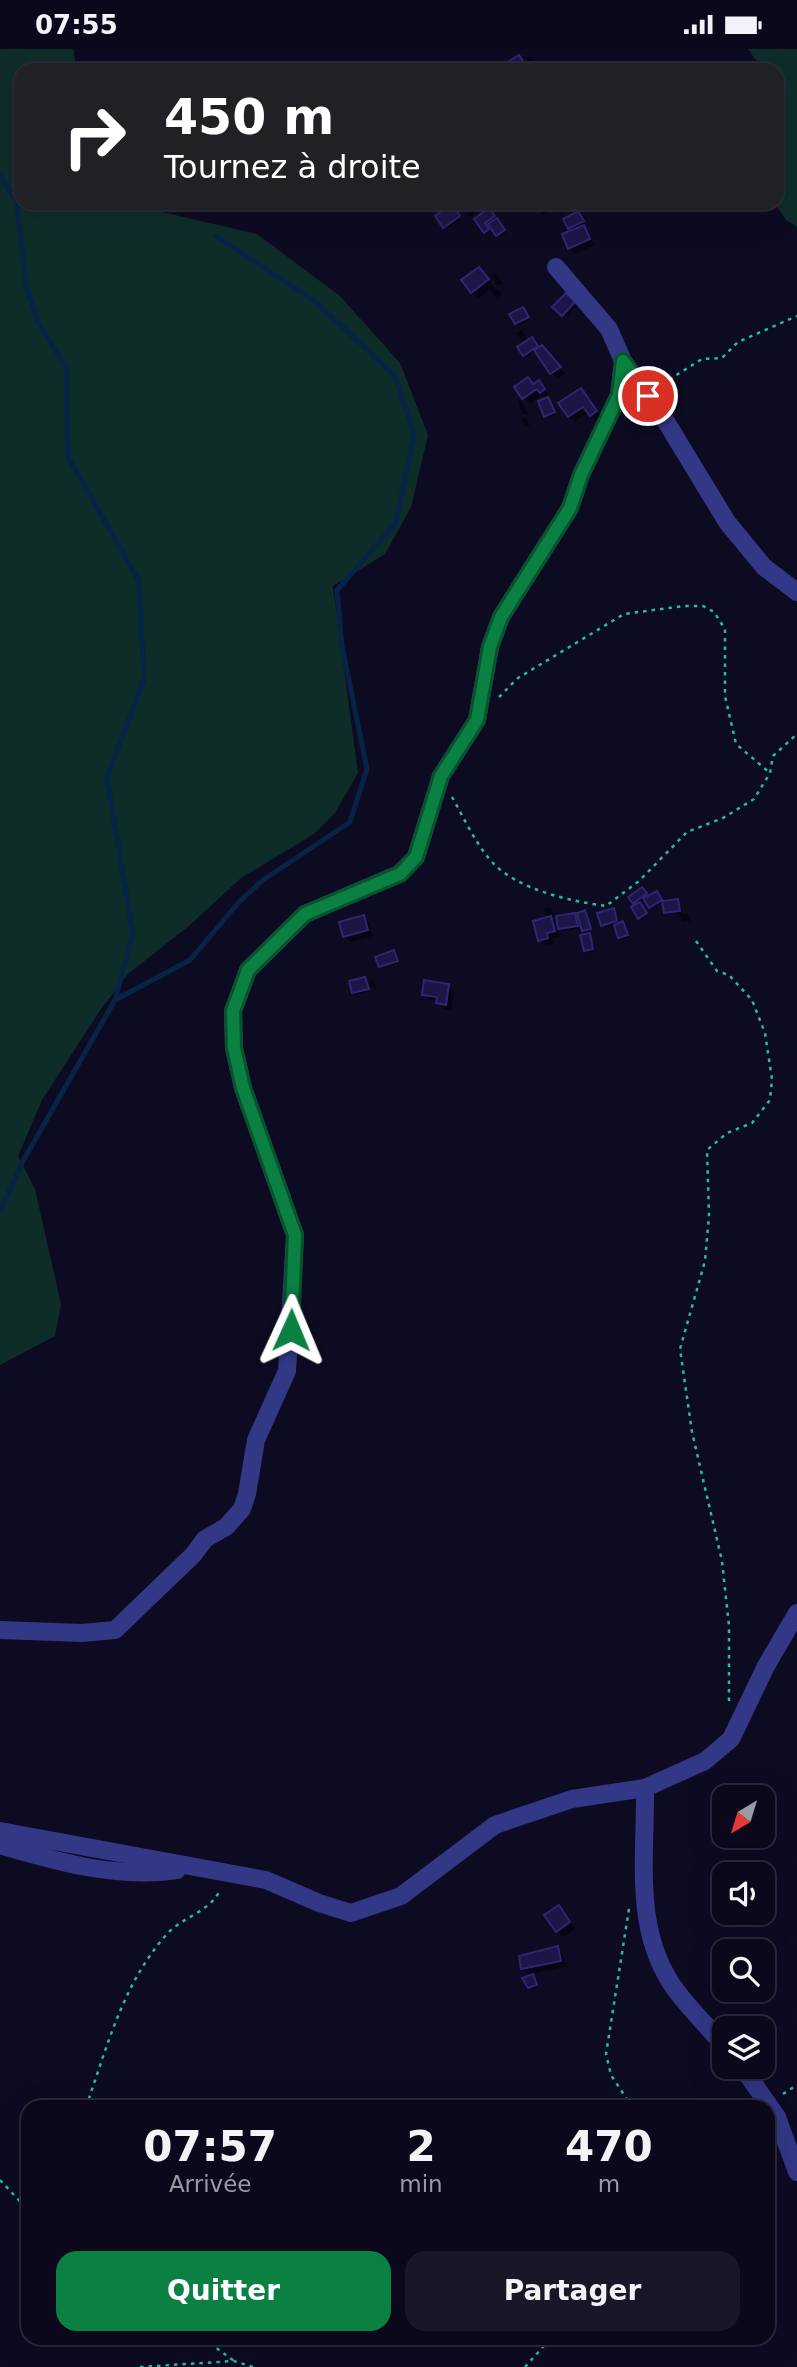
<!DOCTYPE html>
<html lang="fr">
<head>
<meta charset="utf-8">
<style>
	body { margin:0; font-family:"DejaVu Sans",sans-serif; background:#181627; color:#f1f3f6; height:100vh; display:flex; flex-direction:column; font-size:26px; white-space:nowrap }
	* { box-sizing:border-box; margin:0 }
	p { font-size:23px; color:#999aa2 }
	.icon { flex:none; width:38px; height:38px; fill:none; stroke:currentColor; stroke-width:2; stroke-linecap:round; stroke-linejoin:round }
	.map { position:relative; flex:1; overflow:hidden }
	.drawer { position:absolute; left:21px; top:2051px; width:754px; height:245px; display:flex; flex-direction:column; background:#0a081a; border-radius:21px; box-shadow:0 7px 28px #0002,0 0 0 2px #2a2939 }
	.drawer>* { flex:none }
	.top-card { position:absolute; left:14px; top:14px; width:770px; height:147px; border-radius:21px; box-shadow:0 7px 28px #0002,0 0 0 2px #2a2939; background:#202124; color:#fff; overflow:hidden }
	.needle { width:46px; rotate:218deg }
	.tools { position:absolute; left:712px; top:1736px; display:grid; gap:14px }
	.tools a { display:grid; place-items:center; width:63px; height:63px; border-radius:14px; background:#0a081a; box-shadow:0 7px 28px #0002,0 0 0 2px #2a2939; font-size:35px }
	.pin { position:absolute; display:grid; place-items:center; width:60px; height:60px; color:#fff; margin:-30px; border:4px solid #fff; border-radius:50%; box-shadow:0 2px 7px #0007 }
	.me { position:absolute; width:77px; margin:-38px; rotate:1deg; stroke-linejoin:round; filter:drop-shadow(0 0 5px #0008) }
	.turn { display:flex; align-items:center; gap:24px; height:147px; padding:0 35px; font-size:32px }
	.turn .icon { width:91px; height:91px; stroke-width:2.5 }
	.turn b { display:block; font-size:49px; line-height:60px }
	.eta { display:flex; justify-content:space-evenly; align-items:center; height:119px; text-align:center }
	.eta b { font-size:42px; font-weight:700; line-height:49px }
	.action { display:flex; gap:14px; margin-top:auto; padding:14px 35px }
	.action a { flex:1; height:80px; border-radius:21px; background:#0b8043; color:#fff; font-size:28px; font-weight:700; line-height:80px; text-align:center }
	.action a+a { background:#181627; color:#f1f3f6 }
	.status { display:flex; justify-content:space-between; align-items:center; height:49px; padding:0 35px; background:#0a081a; direction:ltr }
	.status svg { height:19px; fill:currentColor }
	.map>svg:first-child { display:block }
</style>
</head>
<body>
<div class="status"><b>07:55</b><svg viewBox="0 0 49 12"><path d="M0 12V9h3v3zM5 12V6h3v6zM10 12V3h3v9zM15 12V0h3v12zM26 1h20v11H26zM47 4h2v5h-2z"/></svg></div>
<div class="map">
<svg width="797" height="2318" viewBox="0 0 797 2318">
	<rect width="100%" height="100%" fill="#0d0b22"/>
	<!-- green -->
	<g fill="#0e2d29">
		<path d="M 0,0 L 73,0 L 77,21 L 21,21 L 21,154 L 152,154 L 158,162 L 257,185 L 340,247 L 400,314 L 428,386 L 411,458 L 385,505 L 333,537 L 358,724 L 335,764 L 314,785 L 241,829 L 190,876 L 128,925 L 99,963 L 42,1051 L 18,1107 L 35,1140 L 61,1255 L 55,1287 L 0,1316 Z"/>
		<path d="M 748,0 L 797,0 L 797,178 L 786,171 L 774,154 L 777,154 L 777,21 L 763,21 Z"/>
	</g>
	<!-- shadow -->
	<g fill="#0007">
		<path d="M 530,7 L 537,16 L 533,19 L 526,9 Z"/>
		<path d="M 455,154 L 484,154 L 506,184 L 500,188 L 490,175 L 486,177 L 490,183 L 488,185 L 485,182 L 485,165 L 479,158 L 471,168 Z"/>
		<path d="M 517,154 L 532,154 L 522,160 Z"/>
		<path d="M 534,154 L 544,154 L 549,162 L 543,166 Z"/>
		<path d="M 550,154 L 578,154 L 582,158 L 577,163 L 585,174 L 582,176 L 595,196 L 575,205 L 569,199 L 573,182 L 569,179 L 577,164 L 569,156 L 559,164 Z"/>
		<path d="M 453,160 L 461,171 L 447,180 L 445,178 Z"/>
		<path d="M 495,224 L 503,234 L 498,237 L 491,227 Z"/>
		<path d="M 485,226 L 495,239 L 502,245 L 496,249 L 490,240 L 478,249 L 472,243 Z"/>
		<path d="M 566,246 L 577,257 L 566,268 L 555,258 Z"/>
		<path d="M 525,263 L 530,271 L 519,277 L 516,274 Z"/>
		<path d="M 522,281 L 529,292 L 534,292 L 548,304 L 565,325 L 557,330 L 537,302 L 527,308 L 524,306 L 524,295 L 516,284 Z"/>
		<path d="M 539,333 L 550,347 L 547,349 L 550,352 L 556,366 L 548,369 L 547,350 L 543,346 L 530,355 L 517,339 Z"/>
		<path d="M 586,347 L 602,369 L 597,372 L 589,363 L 575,373 L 569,367 Z"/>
		<path d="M 520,351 L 523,354 L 528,366 L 523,365 L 518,353 Z"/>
		<path d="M 525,368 L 530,376 L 526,378 L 521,369 Z"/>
		<path d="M 644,842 L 649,848 L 659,846 L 663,854 L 653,860 L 645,849 L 639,854 L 648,867 L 642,871 L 634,853 Z"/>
		<path d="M 678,852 L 682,865 L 688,865 L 691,872 L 682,873 L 679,865 L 665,863 Z"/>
		<path d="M 550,858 L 555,867 L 550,868 L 560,878 L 575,866 L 579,870 L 579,879 L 562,882 L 557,877 L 560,888 L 552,889 L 554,895 L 546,897 L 540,891 L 548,870 L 543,859 Z"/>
		<path d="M 613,861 L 619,876 L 625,877 L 629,888 L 622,890 L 615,876 L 605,879 L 602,876 Z"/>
		<path d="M 585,863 L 595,902 L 588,904 L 585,901 L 588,886 L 584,881 Z"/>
		<path d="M 363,868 L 369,874 L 373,887 L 351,893 L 345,887 Z"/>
		<path d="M 394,903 L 399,914 L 383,919 L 380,917 Z"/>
		<path d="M 365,930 L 371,936 L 370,931 L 373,930 L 377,942 L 369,937 L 370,942 L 356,946 L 354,943 Z"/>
		<path d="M 448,936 L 454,942 L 451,961 L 444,960 L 438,952 L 430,951 L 424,945 Z"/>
		<path d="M 558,1858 L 575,1880 L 563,1888 L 557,1882 Z"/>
		<path d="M 557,1899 L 563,1905 L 566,1918 L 530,1925 L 538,1939 L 532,1941 L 530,1938 L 531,1928 L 523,1919 Z"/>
	</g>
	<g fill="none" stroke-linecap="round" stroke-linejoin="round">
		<!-- stream -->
		<g stroke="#072446" stroke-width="5">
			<path d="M 0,126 L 17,153 L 26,238 L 39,275 L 66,318 L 68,408 L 139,532 L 144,630 L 107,729 L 133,885 L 115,951"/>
			<path d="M 0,1162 L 23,1112 L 115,951 L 190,911 L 239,853 L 263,831 L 350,773 L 367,720 L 342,597 L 337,541 L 396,474 L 414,385 L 395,327 L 316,253 L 216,187"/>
		</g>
	</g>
	<!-- building -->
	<g fill="#1b1645" stroke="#2d2673" stroke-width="2">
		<path d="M 519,6 L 526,17 L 520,21 L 506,21 L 503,16 Z"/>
		<path d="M 451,155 L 460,167 L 443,179 L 435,167 Z"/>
		<path d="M 489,159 L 495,167 L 485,174 L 489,180 L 484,184 L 474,170 Z"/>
		<path d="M 578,162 L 584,172 L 568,180 L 563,170 Z"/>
		<path d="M 497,169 L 505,181 L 496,187 L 488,175 Z"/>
		<path d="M 584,176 L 590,190 L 568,200 L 562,185 Z"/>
		<path d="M 479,218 L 489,230 L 471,244 L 461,231 Z"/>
		<path d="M 566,244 L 575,253 L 562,267 L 552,258 Z"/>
		<path d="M 523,258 L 529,268 L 515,275 L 509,265 Z"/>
		<path d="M 532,288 L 538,297 L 523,307 L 517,298 Z"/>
		<path d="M 542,296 L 561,318 L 550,325 L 534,301 Z"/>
		<path d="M 528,328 L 533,335 L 539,331 L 545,340 L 540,344 L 537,340 L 522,350 L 514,338 Z"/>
		<path d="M 581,339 L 597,362 L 590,367 L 583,358 L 568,368 L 558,354 Z"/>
		<path d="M 548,348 L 555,363 L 544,368 L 538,352 Z"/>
		<path d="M 642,838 L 647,844 L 633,855 L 628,848 Z"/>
		<path d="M 657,842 L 662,851 L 649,859 L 643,849 Z"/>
		<path d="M 678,850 L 680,862 L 664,864 L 662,852 Z"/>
		<path d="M 640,853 L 647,864 L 638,870 L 631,858 Z"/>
		<path d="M 614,859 L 617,872 L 601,877 L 597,864 Z"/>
		<path d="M 585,861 L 591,880 L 582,882 L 577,864 Z"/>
		<path d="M 575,864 L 578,877 L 558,880 L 556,867 Z"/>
		<path d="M 364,866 L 368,881 L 343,888 L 339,873 Z"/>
		<path d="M 551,867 L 555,882 L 547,884 L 548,889 L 538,892 L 533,872 Z"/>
		<path d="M 623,872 L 628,886 L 618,889 L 614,876 Z"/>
		<path d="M 590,884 L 593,900 L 584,902 L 580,886 Z"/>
		<path d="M 394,901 L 398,912 L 379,918 L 375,908 Z"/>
		<path d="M 365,928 L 369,940 L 352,944 L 349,932 Z"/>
		<path d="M 424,931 L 449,935 L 446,956 L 436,954 L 437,948 L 422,946 Z"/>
		<path d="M 559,1856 L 570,1873 L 556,1883 L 544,1866 Z"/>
		<path d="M 558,1897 L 561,1912 L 521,1920 L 519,1907 Z"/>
		<path d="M 533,1925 L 537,1936 L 528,1939 L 522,1929 Z"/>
	</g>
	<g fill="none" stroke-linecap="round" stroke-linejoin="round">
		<!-- path -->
		<g stroke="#23bda4" stroke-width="2.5" stroke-dasharray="3.5 5" stroke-linecap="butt">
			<path d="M 662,335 L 702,310 L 722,309 L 738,293 L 797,267"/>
			<path d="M 499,648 L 518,629 L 624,565 L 684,557 L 703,557 L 714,563 L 725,580 L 725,647 L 736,695 L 770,724"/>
			<path d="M 452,748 C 464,769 475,794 492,813 C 518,841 570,852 606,857 L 639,832 L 687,783 L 723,769 L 754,750 L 770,724 L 773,707 L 797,685"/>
			<path d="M 696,892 L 717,922 L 729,926 L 752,951 L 765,984 L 772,1030 L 770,1051 L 752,1074 L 727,1084 L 707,1101 L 709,1167 L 705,1212 L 680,1300 L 692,1383 L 722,1512 L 729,1577 L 729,1655"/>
			<path d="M 629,1860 L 606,2005 L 611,2026 L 632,2058"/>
			<path d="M 783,2045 L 797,2036"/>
			<path d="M 86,2058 C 107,1998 123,1934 167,1885 C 182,1868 210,1863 220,1841"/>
			<path d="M 0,2131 L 28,2161"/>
			<path d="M 203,2289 L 234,2312"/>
			<path d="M 140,2318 L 234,2312 L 253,2318"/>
			<path d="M 525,2318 L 551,2289"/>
		</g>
		<!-- minor -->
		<g stroke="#323786" stroke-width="18">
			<path d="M 556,218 L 609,280 L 623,312 L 662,366 L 727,473 L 764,518 L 797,543"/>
			<path d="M 0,1581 L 82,1584 L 115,1581 L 193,1506 L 205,1490 L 226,1478 L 242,1460 L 247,1445 L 256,1391 L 287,1322 L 295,1186 L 243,1039 L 234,999 L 233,962 L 248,921 L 305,865 L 399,825 L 416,808 L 441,727 L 477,671 L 490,598 L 501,568 L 570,459 L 581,426 L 619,346 L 623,312"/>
			<path d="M 645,1739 C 646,1809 632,1885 678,1944 C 692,1962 709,1979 724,1997"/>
			<path d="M 0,1782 L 266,1831 L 319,1854 L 351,1864 L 401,1847 L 495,1776 L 572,1750 L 645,1739 L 705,1712 L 731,1690 L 766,1617 L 797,1564"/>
			<path d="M 0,1796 C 58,1813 117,1830 177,1821"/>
			<path d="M 742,2018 L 777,2068 L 797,2123"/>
		</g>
	</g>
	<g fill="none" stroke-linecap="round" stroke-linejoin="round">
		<defs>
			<path id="route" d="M 291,1281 L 295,1186 L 243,1039 L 234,999 L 233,962 L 248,921 L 305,865 L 400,825 L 416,808 L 441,727 L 477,671 L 490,598 L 501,568 L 570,459 L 581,426 L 619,346 L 623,312 L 648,347"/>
		</defs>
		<!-- route casing -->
		<use href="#route" stroke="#07532c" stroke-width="18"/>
		<!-- route -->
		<use href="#route" stroke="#0b8043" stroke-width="12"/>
	</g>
</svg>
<div class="tools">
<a><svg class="needle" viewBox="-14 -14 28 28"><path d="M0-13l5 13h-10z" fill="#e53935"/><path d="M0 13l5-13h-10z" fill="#999aa2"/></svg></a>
<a><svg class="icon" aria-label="sound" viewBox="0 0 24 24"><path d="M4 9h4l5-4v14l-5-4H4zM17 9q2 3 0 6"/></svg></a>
<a><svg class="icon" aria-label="search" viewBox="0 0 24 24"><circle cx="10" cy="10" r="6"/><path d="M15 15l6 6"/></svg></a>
<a><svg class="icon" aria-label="layers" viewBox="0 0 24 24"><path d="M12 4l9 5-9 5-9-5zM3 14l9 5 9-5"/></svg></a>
</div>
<div class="pin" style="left:648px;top:347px;background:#d93025"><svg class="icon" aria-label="arrive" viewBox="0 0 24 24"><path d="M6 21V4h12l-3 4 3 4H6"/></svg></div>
<svg class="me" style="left:291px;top:1281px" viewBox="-20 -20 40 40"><path d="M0-17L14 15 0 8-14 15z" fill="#0b8043" stroke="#fff" stroke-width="4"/></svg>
<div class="top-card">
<div class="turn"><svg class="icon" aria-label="right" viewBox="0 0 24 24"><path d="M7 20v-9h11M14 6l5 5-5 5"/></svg><div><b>450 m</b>Tournez à droite</div></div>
</div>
<section class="drawer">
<div class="eta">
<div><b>07:57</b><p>Arrivée</p></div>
<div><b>2</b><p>min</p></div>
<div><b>470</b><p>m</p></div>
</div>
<div class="action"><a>Quitter</a><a>Partager</a></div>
</section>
</div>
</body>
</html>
